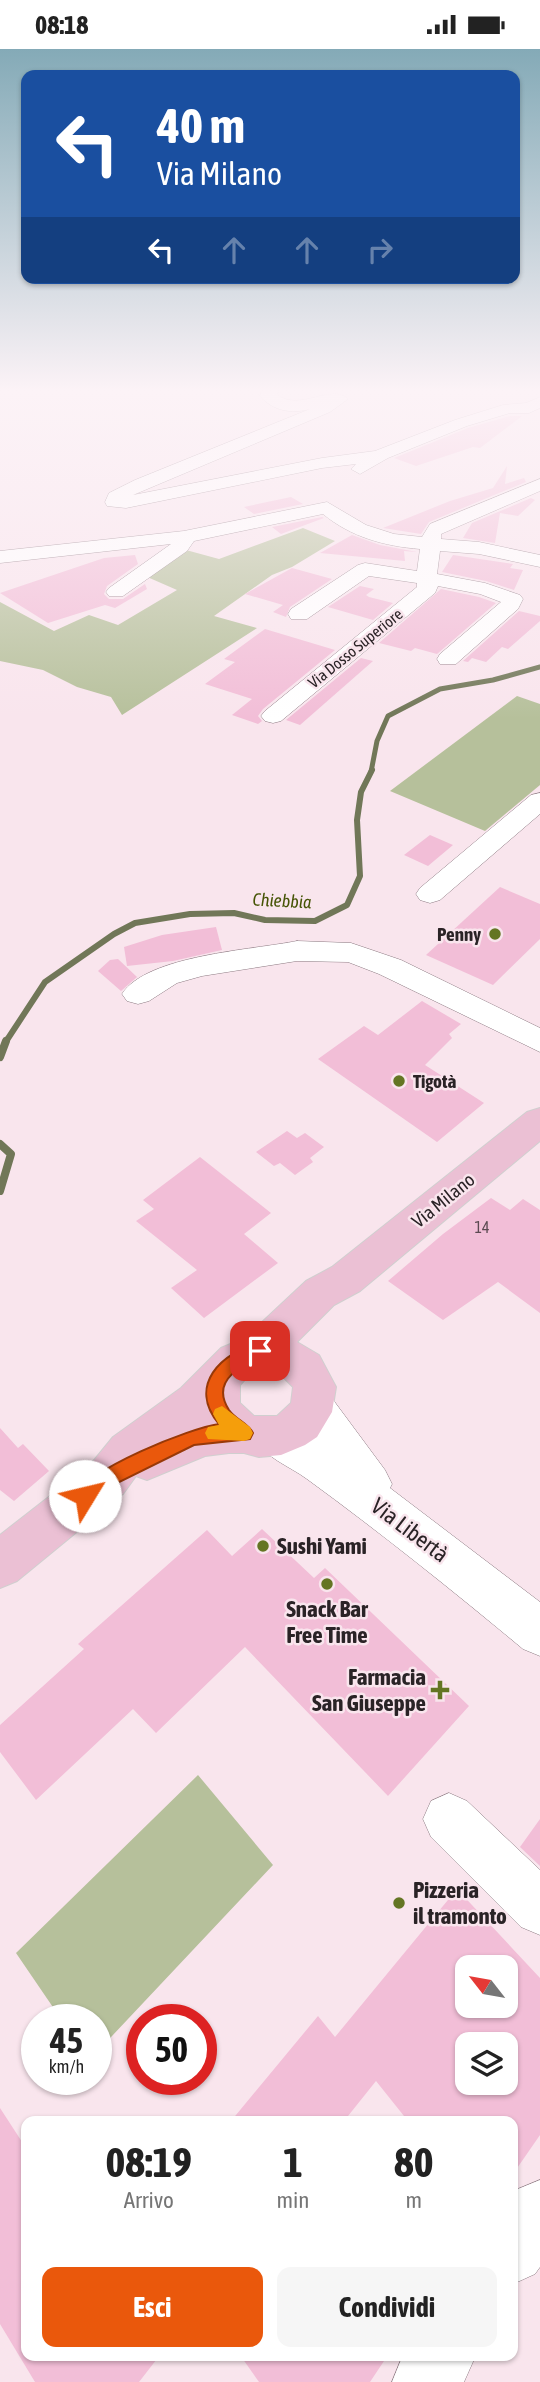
<!DOCTYPE html>
<html lang="it">
<head>
<meta charset="utf-8">
<style>
	body { margin:0; font-family:"Asap Condensed",sans-serif; background:#f6f6f6; color:#222; height:100vh; display:flex; flex-direction:column; font-size:26px; white-space:nowrap }
	* { box-sizing:border-box; margin:0 }
	p { font-size:23px; color:#767676 }
	.icon { flex:none; width:38px; height:38px; fill:none; stroke:currentColor; stroke-width:2; stroke-linecap:round; stroke-linejoin:round }
	.map { position:relative; flex:1; overflow:hidden }
	.side { position:absolute; left:21px; top:2067px; width:497px; height:245px; display:flex; flex-direction:column; background:#fff; border-radius:14px; box-shadow:0 2px 5px #0004 }
	.side>* { flex:none }
	.guide { position:absolute; left:21px; top:21px; width:499px; height:214px; border-radius:14px; box-shadow:0 2px 5px #0004; background:#1a4fa0; color:#fff; overflow:hidden }
	.needle { width:46px; rotate:301deg }
	.controls { position:absolute; left:455px; top:1906px; display:grid; gap:14px }
	.controls a { display:grid; place-items:center; width:63px; height:63px; border-radius:14px; background:#fff; box-shadow:0 2px 5px #0004; font-size:35px }
	.speed { position:absolute; left:21px; top:1955px; display:flex; gap:14px; font-size:35px; font-weight:700; text-align:center }
	.speed>* { display:grid; place-content:center; width:91px; height:91px; border-radius:50%; background:#fff; box-shadow:0 2px 5px #0004; line-height:1 }
	.speed small { font-size:18px; font-weight:400 }
	.speed .limit { border:10px solid #d22; background:#fff; color:#111 }
	.pin { position:absolute; display:grid; place-items:center; width:60px; height:60px; color:#fff; margin:-30px; border-radius:14px; box-shadow:0 4px 10px #0006 }
	.me { position:absolute; width:77px; margin:-38px; rotate:54deg; stroke-linejoin:round; filter:drop-shadow(0 0 5px #0008) }
	.turn { display:flex; align-items:center; gap:24px; height:147px; padding:0 21px; font-size:32px }
	.turn .icon { width:91px; height:91px; stroke-width:2.5 }
	.turn b { display:block; font-size:49px; line-height:60px }
	.lanes { display:flex; align-items:center; height:66px; padding:0 21px; background:#0003; justify-content:center; gap:35px; direction:ltr }
	.lanes .off { opacity:.35 }
	.eta { display:flex; justify-content:space-evenly; align-items:center; height:119px; text-align:center }
	.eta b { font-size:42px; font-weight:700; line-height:49px }
	.cta { display:flex; gap:14px; margin-top:auto; padding:14px 21px }
	.cta a { flex:1; height:80px; border-radius:14px; background:#ea580c; color:#fff; font-size:28px; font-weight:700; line-height:80px; text-align:center }
	.cta a+a { background:#f6f6f6; color:#222 }
	.status { display:flex; justify-content:space-between; align-items:center; height:49px; padding:0 35px; background:#fff; direction:ltr }
	.status svg { height:19px; fill:currentColor }
	.map>svg:first-child { display:block }
</style>
</head>
<body>
<div class="status"><b>08:18</b><svg viewBox="0 0 49 12"><path d="M0 12V9h3v3zM5 12V6h3v6zM10 12V3h3v9zM15 12V0h3v12zM26 1h20v11H26zM47 4h2v5h-2z"/></svg></div>
<div class="map">
<svg width="540" height="2333" viewBox="0 0 540 2333">
	<rect width="100%" height="100%" fill="#f9e5ed"/>
	<!-- green -->
	<g fill="#b6c09b">
		<path d="M 303,479 L 335,492 L 292,518 L 272,526 L 214,567 L 257,579 L 122,666 L 111,648 L 77,638 L 43,621 L 0,612 L 0,553 L 54,582 L 89,566 L 118,576 L 177,541 L 145,527 L 186,501 L 219,510 Z"/>
		<path d="M 517,647 L 540,655 L 540,736 L 485,782 L 390,742 Z"/>
		<path d="M 198,1726 L 273,1816 L 96,2004 L 96,1970 L 61,1970 L 16,1904 Z"/>
	</g>
	<g fill="none" stroke-linecap="round" stroke-linejoin="round">
		<!-- stream-far2 -->
		<path stroke="#717758" stroke-width="5" d="M 371,723 L 377,692 L 388,667 L 440,640 L 493,631 L 540,618"/>
		<!-- stream-far1 -->
		<path stroke="#717758" stroke-width="6" d="M 5,994 L 45,933 L 114,885 L 135,874 L 190,865 L 234,864 L 265,871 L 315,872 L 347,856 L 360,827 L 357,771 L 361,743 L 372,721"/>
		<!-- stream -->
		<g stroke="#717758" stroke-width="8">
			<path d="M 0,1008 L 6,992"/>
			<path d="M 0,1095 L 11,1105 L 0,1142"/>
		</g>
	</g>
	<!-- building -->
	<g fill="#f2bed7" fill-rule="evenodd">
		<path d="M 510,367 L 522,367 L 480,399 L 473,398 L 416,417 L 394,409 L 468,379 Z"/>
		<path d="M 507,417 L 505,435 L 524,429 L 526,433 L 429,473 L 421,485 L 383,479 L 450,452 L 493,439 Z"/>
		<path d="M 291,448 L 303,455 L 254,465 L 244,458 Z"/>
		<path d="M 531,449 L 535,451 L 518,467 L 500,464 L 495,494 L 463,489 L 472,474 Z"/>
		<path d="M 322,468 L 324,469 L 281,485 L 272,478 Z"/>
		<path d="M 352,486 L 380,496 L 417,503 L 404,502 L 405,512 L 320,504 Z"/>
		<path d="M 135,506 L 138,515 L 107,537 L 104,545 L 109,550 L 123,550 L 145,535 L 147,540 L 115,559 L 105,556 L 48,574 L 0,544 L 104,509 Z"/>
		<path d="M 453,506 L 513,515 L 510,519 L 523,521 L 514,541 L 486,532 L 442,523 Z"/>
		<path d="M 292,519 L 332,530 L 290,558 L 286,568 L 273,563 L 283,556 L 245,545 Z"/>
		<path d="M 360,537 L 374,540 L 366,546 L 369,548 L 393,554 L 373,571 L 328,558 Z"/>
		<path d="M 441,540 L 479,548 L 496,554 L 437,605 L 415,599 L 411,602 L 379,594 Z"/>
		<path d="M 519,562 L 540,567 L 540,572 L 508,600 L 502,598 L 486,613 L 472,609 L 468,613 L 463,612 Z"/>
		<path d="M 265,580 L 335,601 L 263,660 L 258,667 L 262,672 L 258,675 L 232,666 L 252,650 L 205,635 L 235,613 L 224,610 Z"/>
		<path d="M 361,609 L 373,612 L 300,676 L 286,671 Z"/>
		<path d="M 430,786 L 453,796 L 428,817 L 404,806 Z"/>
		<path d="M 500,838 L 540,855 L 540,890 L 493,936 L 426,906 Z"/>
		<path d="M 216,878 L 222,901 L 173,912 L 127,917 L 124,898 L 162,886 Z"/>
		<path d="M 118,910 L 137,928 L 121,942 L 98,922 L 110,911 Z"/>
		<path d="M 422,952 L 461,975 L 449,985 L 452,989 L 425,1016 L 484,1054 L 437,1093 L 318,1010 L 364,977 L 378,986 Z"/>
		<path d="M 287,1082 L 297,1089 L 305,1084 L 324,1098 L 310,1109 L 313,1113 L 295,1126 L 280,1114 L 274,1117 L 256,1103 Z"/>
		<path d="M 200,1108 L 271,1164 L 244,1185 L 278,1214 L 204,1269 L 171,1239 L 197,1221 L 136,1172 L 154,1160 L 143,1151 Z"/>
		<path d="M 491,1149 L 510,1161 L 523,1150 L 540,1161 L 540,1264 L 498,1233 L 443,1271 L 388,1232 L 443,1185 Z"/>
		<path d="M 0,1379 L 18,1399 L 23,1395 L 49,1422 L 14,1452 L 0,1441 Z"/>
		<path d="M 262,1480 L 314,1529 L 325,1519 L 469,1657 L 388,1747 L 245,1598 L 156,1684 L 133,1660 L 36,1751 L 0,1703 L 0,1676 L 84,1600 L 78,1595 L 207,1481 L 232,1507 Z"/>
		<path d="M 540,1770 L 540,1817 L 520,1798 Z"/>
		<path d="M 457,1840 L 540,1929 L 540,2086 L 513,2125 L 513,2072 L 408,2072 L 376,2032 L 344,2072 L 231,2072 L 318,1967 L 335,1988 ZM 467,1918 L 506,1918 L 506,1956 L 467,1956 ZM 467,1995 L 506,1995 L 506,2034 L 467,2034 Z"/>
		<path d="M 0,2059 L 26,2099 L 26,2306 L 160,2306 L 139,2333 L 35,2333 L 0,2275 Z"/>
		<path d="M 240,2306 L 388,2306 L 370,2333 L 259,2333 Z"/>
	</g>
	<g fill="none" stroke-linecap="round" stroke-linejoin="round">
		<defs>
			<g id="minor">
				<path d="M 262,343 L 278,343 L 277,346 C 301,363 331,334 348,350 L 330,363 L 133,446 L 322,409 L 375,402 L 455,371 L 503,356 L 526,354 L 540,348 L 540,359 L 529,364 L 510,364 L 467,377 L 388,409 L 360,425 L 351,420 L 356,415 L 322,419 L 126,459 L 107,457 L 105,453 L 109,444 L 135,431 L 310,360 C 291,365 273,362 260,347 Z"/>
				<path d="M 540,430 L 540,442 L 441,485 L 441,490 L 479,493 L 540,506 L 540,518 L 479,505 L 440,502 L 437,525 L 485,534 L 520,546 L 523,550 L 518,560 L 456,615 L 440,615 L 437,610 L 440,605 L 501,553 L 480,545 L 438,537 L 435,544 L 281,672 L 273,674 L 265,672 L 261,667 L 265,662 L 417,538 L 417,534 L 369,527 L 307,570 L 291,570 L 288,565 L 291,560 L 358,516 L 365,514 L 417,522 L 420,500 C 384,497 351,488 323,465 L 194,492 L 187,502 L 123,547 L 109,547 L 106,543 L 109,539 L 171,495 L 0,514 L 0,502 L 184,482 L 327,453 L 366,476 L 394,485 L 422,488 L 430,475 Z"/>
				<path d="M 540,744 L 540,765 L 440,851 L 430,854 L 420,851 L 416,845 L 420,839 L 531,746 Z"/>
				<path d="M 297,892 L 351,894 L 401,911 L 540,979 L 540,1003 L 379,925 L 348,913 L 297,912 L 202,927 L 177,934 L 149,952 L 138,955 L 127,952 L 122,945 C 147,906 253,901 297,892 Z"/>
				<path d="M 313,1339 L 328,1344 L 385,1421 L 392,1435 L 390,1439 L 540,1553 L 540,1607 L 523,1600 C 452,1541 381,1484 307,1430 C 288,1416 264,1409 254,1387 L 260,1374 L 275,1368 L 307,1383 L 292,1357 L 298,1344 Z"/>
				<path d="M 449,1744 L 467,1752 L 540,1821 L 540,1886 L 521,1878 L 431,1788 L 423,1770 L 431,1752 Z"/>
				<path d="M 540,2131 L 540,2218 L 535,2225 L 513,2235 L 513,2148 L 518,2140 Z"/>
				<path d="M 403,2306 L 476,2306 L 464,2333 L 392,2333 Z"/>
			</g>
			<path id="major" d="M 540,1059 L 540,1092 L 360,1242 L 334,1256 L 297,1293 L 319,1306 L 336,1338 L 332,1363 L 317,1388 L 305,1396 L 281,1406 L 259,1408 L 244,1404 L 229,1404 L 205,1407 L 147,1431 L 136,1427 L 123,1445 L 17,1532 L 0,1539 L 0,1486 L 91,1415 L 113,1388 L 181,1339 L 221,1299 L 245,1289 L 306,1232 L 332,1218 L 527,1063 ZM 262,1320 L 280,1325 L 293,1338 L 291,1354 L 277,1367 L 254,1367 L 240,1354 L 240,1336 L 251,1324 Z"/>
		</defs>
		<!-- minor casing -->
		<use href="#minor" stroke="#8c7a82" stroke-width="1"/>
		<!-- major casing -->
		<use href="#major" stroke="#d0cfcf" stroke-width="2"/>
		<!-- minor -->
		<use href="#minor" fill="#fff" fill-rule="evenodd"/>
		<!-- major -->
		<use href="#major" fill="#ebc0d4" fill-rule="evenodd"/>
	</g>
	<!-- sky -->
	<linearGradient id="sky" x2="0" y2="1"><stop stop-color="#84aab7"/><stop offset="0.51" stop-color="#fcf3f7"/><stop offset="1" stop-color="#fcf3f7" stop-opacity="0"/></linearGradient>
	<rect width="540" height="670" fill="url(#sky)"/>
	<!-- route -->
	<path fill="#ea580c" stroke="#983908" stroke-width="2" d="M 260,1294 L 266,1296 L 269,1302 L 266,1307 C 244,1315 209,1330 229,1361 C 236,1371 248,1374 253,1384 L 250,1390 L 194,1396 L 113,1436 L 85,1456 L 78,1453 L 76,1447 C 87,1420 190,1379 219,1375 C 187,1337 221,1303 260,1294 Z"/>
	<!-- slow -->
	<path fill="#f59e0b" d="M 222,1357 L 250,1378 L 253,1384 L 250,1390 L 244,1392 L 208,1390 L 205,1384 L 208,1378 L 219,1376 L 213,1365 L 215,1360 Z"/>
	<!-- markers -->
	<g fill="#647523" stroke="#f9e5ed" stroke-width="2.5">
		<circle cx="495" cy="885" r="7"/>
		<circle cx="399" cy="1032" r="7"/>
		<circle cx="263" cy="1497" r="7"/>
		<circle cx="327" cy="1535" r="7"/>
		<path d="M436.5 1630.5h7v7h7v7h-7v7h-7v-7h-7v-7h7z"/>
		<circle cx="399" cy="1854" r="7"/>
	</g>
	<g text-anchor="middle" stroke-width="5" stroke-linejoin="round" paint-order="stroke">
		<!-- far-street labels -->
		<g font-size="16" fill="#2a2326" stroke="#f9e5ed">
			<text transform="translate(355 599) rotate(-39)" y="6">Via Dosso Superiore</text>
		</g>
		<!-- number labels -->
		<g font-size="16" fill="#5c4a52">
			<text x="482" y="1184">14</text>
		</g>
		<!-- far-water labels -->
		<g font-size="18" font-style="italic" fill="#465405" stroke="#f9e5ed">
			<text transform="translate(282 852) rotate(3)" y="6">Chiebbia</text>
		</g>
		<!-- poi labels -->
		<g font-size="19" font-weight="bold" fill="#2a2326" stroke="#f9e5ed" text-anchor="end">
			<text x="481" y="892">Penny</text>
			<text x="413" y="1039" text-anchor="start">Tigotà</text>
		</g>
		<!-- street labels -->
		<g font-size="19" fill="#2a2326" stroke="#f9e5ed">
			<text transform="translate(443 1151) rotate(-39)" y="7">Via Milano</text>
		</g>
		<!-- near-street labels -->
		<g font-size="23" fill="#2a2326" stroke="#f9e5ed">
			<text transform="translate(410 1481) rotate(37)" y="8">Via Libertà</text>
		</g>
		<!-- near-poi labels -->
		<g font-size="23" font-weight="bold" fill="#2a2326" stroke="#f9e5ed" text-anchor="start">
			<text x="277" y="1505">Sushi Yami</text>
			<text x="327" y="1568" text-anchor="middle">Snack Bar<tspan x="327" dy="26">Free Time</tspan></text>
			<text x="426" y="1636" text-anchor="end">Farmacia<tspan x="426" dy="26">San Giuseppe</tspan></text>
			<text x="413" y="1849">Pizzeria<tspan x="413" dy="26">il tramonto</tspan></text>
		</g>
	</g>
</svg>
<div class="controls">
<a><svg class="needle" viewBox="-14 -14 28 28"><path d="M0-13l5 13h-10z" fill="#e53935"/><path d="M0 13l5-13h-10z" fill="#767676"/></svg></a>
<a><svg class="icon" aria-label="layers" viewBox="0 0 24 24"><path d="M12 4l9 5-9 5-9-5zM3 14l9 5 9-5"/></svg></a>
</div>
<div class="speed"><div>45<small>km/h</small></div><div class="limit">50</div></div>
<div class="pin" style="left:260px;top:1302px;background:#d93025"><svg class="icon" aria-label="arrive" viewBox="0 0 24 24"><path d="M6 21V4h12l-3 4 3 4H6"/></svg></div>
<svg class="me" style="left:85px;top:1447px" viewBox="-20 -20 40 40"><circle r="19" fill="#fff"/><path d="M0-13L10 11 0 6-10 11z" fill="#ea580c"/></svg>
<div class="guide">
<div class="turn"><svg class="icon" aria-label="left" viewBox="0 0 24 24"><path d="M17 20v-9H6M10 6l-5 5 5 5"/></svg><div><b>40 m</b>Via Milano</div></div>
<div class="lanes"><svg class="icon" aria-label="left" viewBox="0 0 24 24"><path d="M17 20v-9H6M10 6l-5 5 5 5"/></svg><svg class="icon off" aria-label="ahead" viewBox="0 0 24 24"><path d="M12 20V5M6 11l6-6 6 6"/></svg><svg class="icon off" aria-label="ahead" viewBox="0 0 24 24"><path d="M12 20V5M6 11l6-6 6 6"/></svg><svg class="icon off" aria-label="right" viewBox="0 0 24 24"><path d="M7 20v-9h11M14 6l5 5-5 5"/></svg></div>
</div>
<section class="side">
<div class="eta">
<div><b>08:19</b><p>Arrivo</p></div>
<div><b>1</b><p>min</p></div>
<div><b>80</b><p>m</p></div>
</div>
<div class="cta"><a>Esci</a><a>Condividi</a></div>
</section>
</div>
</body>
</html>
